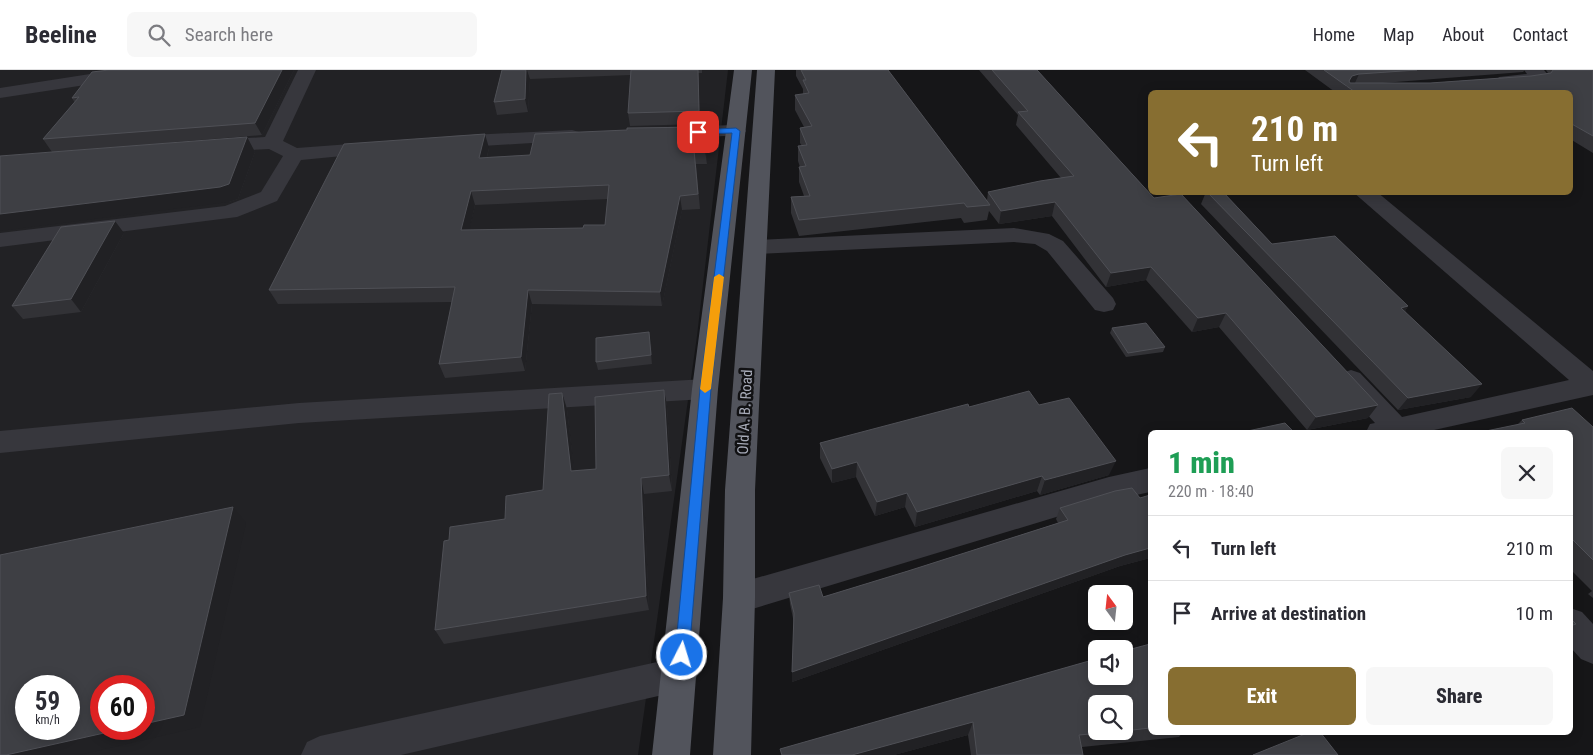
<!DOCTYPE html>
<html lang="en">
<head>
<meta charset="utf-8">
<style>
	body { margin:0; font-family:"Roboto Condensed",sans-serif; background:#f7f7f7; color:#2b2b33; height:100vh; display:flex; flex-direction:column; font-size:19px; white-space:nowrap }
	* { box-sizing:border-box; margin:0 }
	p { font-size:16px; color:#7c7c81 }
	.icon { flex:none; width:28px; height:28px; fill:none; stroke:currentColor; stroke-width:2; stroke-linecap:round; stroke-linejoin:round }
	.map { position:relative; flex:1; overflow:hidden }
	.sheet { position:absolute; left:1148px; top:360px; width:425px; height:305px; display:flex; flex-direction:column; background:#fff; border-radius:8px; box-shadow:0 2px 12px #0003 }
	.sheet>* { flex:none }
	.banner { position:absolute; left:1148px; top:20px; width:425px; height:105px; border-radius:8px; box-shadow:0 2px 12px #0003; background:#876e31; color:#fff; overflow:hidden }
	.needle { width:32px; rotate:345deg }
	.controls { position:absolute; left:1088px; top:515px; display:grid; gap:10px }
	.controls a { display:grid; place-items:center; width:45px; height:45px; border-radius:8px; background:#fff; box-shadow:0 2px 12px #0003; font-size:25px }
	.speed { position:absolute; left:15px; top:605px; display:flex; gap:10px; font-size:25px; font-weight:700; text-align:center }
	.speed>* { display:grid; place-content:center; width:65px; height:65px; border-radius:50%; background:#fff; box-shadow:0 2px 12px #0003; line-height:1 }
	.speed small { font-size:12px; font-weight:400 }
	.speed .limit { border:8px solid #d22; background:#fff; color:#111 }
	.pin { position:absolute; display:grid; place-items:center; width:42px; height:42px; color:#fff; margin:-21px; border-radius:10px; box-shadow:0 2px 8px #0006 }
	.me { position:absolute; width:55px; margin:-28px; rotate:5deg; stroke-linejoin:round; filter:drop-shadow(0 0 4px #0008) }
	.turn { display:flex; align-items:center; gap:18px; height:105px; padding:0 20px; font-size:22px }
	.turn .icon { width:65px; height:65px; stroke-width:2.5 }
	.turn b { display:block; font-size:35px; line-height:42px }
	.round { display:grid; place-items:center; flex:none; width:52px; height:52px; border-radius:8px; background:#f7f7f7 }
	.head { display:flex; align-items:center; justify-content:space-between; height:85px; padding:0 20px }
	h1 { font-size:30px; font-weight:800; line-height:38px; color:#1e9e55 }
	.cta { display:flex; gap:10px; margin-top:auto; padding:10px 20px }
	.cta a { flex:1; height:58px; border-radius:8px; background:#876e31; color:#fff; font-size:20px; font-weight:800; line-height:58px; text-align:center }
	.cta a+a { background:#f7f7f7; color:#2b2b33 }
	ul { padding:0; list-style:none }
	li { display:flex; align-items:center; gap:15px; height:65px; padding:0 20px; border-top:1px solid #e1e1e2 }
	li div { flex:1 }
	li b { display:block; font-size:19px }
	li em { font-style:normal }
	header { display:flex; align-items:center; gap:30px; box-sizing:border-box; height:70px; padding:0 25px; background:#fff; border-bottom:1px solid #e1e1e2 }
	header strong { font-size:24px }
	nav { display:flex; gap:28px; margin-inline-start:auto; font-size:18px }
	.search { width:350px; height:45px; background:#f7f7f7; display:flex; align-items:center; gap:12px; box-sizing:border-box; padding:0 18px; border-radius:8px; color:#7c7c81; font-size:19px }
	.map>svg:first-child { display:block }
</style>
</head>
<body>
<header>
<strong>Beeline</strong>
<div class="search"><svg class="icon" aria-label="search" viewBox="0 0 24 24"><circle cx="10" cy="10" r="6"/><path d="M15 15l6 6"/></svg>Search here</div>
<nav><a>Home</a><a>Map</a><a>About</a><a>Contact</a></nav>
</header>
<div class="map">
<svg width="1593" height="685" viewBox="0 0 1593 685">
	<rect width="100%" height="100%" fill="#161618"/>
	<!-- built -->
	<path fill="#222225" fill-rule="evenodd" d="M 0,0 L 728,0 L 697,266 L 638,685 L 0,685 ZM 26,616 L 69,616 L 69,659 L 26,659 ZM 101,616 L 144,616 L 144,659 L 101,659 Z"/>
	<g fill="none" stroke-linecap="round" stroke-linejoin="round">
		<!-- minor -->
		<g fill="#37373d" fill-rule="evenodd">
			<path d="M 116,0 L 160,0 L 157,4 L 151,5 L 0,28 L 0,18 Z"/>
			<path d="M 298,0 L 316,0 L 283,71 L 297,78 L 377,72 L 384,74 L 387,78 L 384,82 L 301,90 L 277,131 L 237,147 L 0,177 L 0,163 L 225,136 L 261,122 L 283,86 L 269,79 L 213,82 L 206,80 L 203,76 L 206,72 L 213,70 L 265,67 Z"/>
			<path d="M 1524,0 L 1544,0 L 1548,5 L 1543,12 C 1530,15 1512,18 1499,15 L 1496,11 L 1499,7 L 1527,4 Z"/>
			<path d="M 736,55 L 743,57 L 746,61 L 743,65 L 667,69 L 660,67 L 657,63 L 660,59 L 667,57 Z"/>
			<path d="M 572,60 L 579,62 L 582,66 L 579,70 L 450,78 L 443,76 L 440,72 L 443,68 L 450,66 Z"/>
			<path d="M 1353,122 L 1377,122 L 1593,301 L 1593,325 L 1425,362 L 1366,362 L 1370,354 L 1375,353 L 1342,317 L 1338,310 L 1342,303 L 1351,300 L 1360,303 L 1402,347 L 1569,310 Z"/>
			<path d="M 1014,158 L 1049,164 L 1063,171 L 1113,228 L 1116,234 L 1113,240 L 1104,242 L 1095,240 L 1047,181 L 1035,174 L 1014,172 L 755,184 L 747,182 L 744,177 L 747,172 L 755,170 Z"/>
			<path d="M 705,309 L 714,312 L 718,319 L 714,326 L 705,329 L 299,353 L 0,383 L 0,361 L 299,333 Z"/>
			<path d="M 1150,398 L 1150,422 L 1109,431 L 739,543 L 727,538 L 723,528 L 727,518 L 739,513 L 1109,407 Z"/>
			<path d="M 1570,538 L 1582,542 L 1593,554 L 1593,594 L 1581,589 L 1570,577 Z"/>
			<path d="M 680,587 L 692,592 L 698,604 L 692,616 L 680,621 L 401,685 L 301,685 L 307,672 L 320,666 Z"/>
		</g>
		<!-- major -->
		<g fill="#52545c" fill-rule="evenodd">
			<path d="M 734,0 L 752,0 L 718,319 L 690,685 L 652,685 L 692,319 Z"/>
			<path d="M 757,0 L 775,0 L 755,420 L 755,528 L 751,685 L 713,685 L 723,528 L 725,420 Z"/>
		</g>
	</g>
	<!-- wall -->
	<g fill="#323236" fill-rule="evenodd">
		<path d="M 294,0 L 262,65 L 163,73 L 247,67 L 255,82 L 238,129 L 229,132 L 52,82 L 43,69 L 75,33 L 72,28 Z"/>
		<path d="M 502,0 L 702,0 L 702,3 L 698,3 L 700,54 L 630,56 L 628,43 L 630,5 L 530,9 L 528,42 L 497,45 L 494,32 Z"/>
		<path d="M 796,0 L 888,0 L 987,130 L 988,122 L 1061,108 L 1016,55 L 1018,45 L 979,0 L 1037,0 L 1154,128 L 1368,348 L 1307,360 L 1219,257 L 1192,262 L 1146,210 L 1106,217 L 1052,146 L 999,154 L 989,141 L 987,150 L 964,153 L 961,148 L 799,166 L 791,143 L 791,127 L 804,126 L 799,112 L 799,97 L 800,97 L 798,91 L 798,76 L 802,76 L 800,73 L 800,58 L 804,57 L 795,40 L 795,25 L 803,24 L 803,19 L 796,6 Z"/>
		<path d="M 1305,0 L 1525,0 L 1523,2 L 1383,13 L 1430,13 L 1531,6 L 1548,3 L 1546,0 L 1593,0 L 1593,83 L 1570,69 L 1570,22 L 1335,22 Z"/>
		<path d="M 706,71 L 707,94 L 696,94 L 700,139 L 682,140 L 662,236 L 532,234 L 525,301 L 445,308 L 439,294 L 452,232 L 278,234 L 269,220 L 489,78 L 487,87 L 530,85 ZM 608,129 L 605,155 L 583,158 L 469,160 L 475,135 Z"/>
		<path d="M 1206,122 L 1223,122 L 1272,174 L 1408,236 L 1405,241 L 1471,327 L 1398,340 L 1201,134 Z"/>
		<path d="M 124,163 L 81,242 L 23,249 L 12,236 Z"/>
		<path d="M 1112,258 L 1165,277 L 1163,282 L 1126,287 L 1110,263 Z"/>
		<path d="M 651,271 L 652,294 L 598,300 L 596,292 Z"/>
		<path d="M 664,320 L 667,336 L 672,421 L 644,424 L 649,540 L 444,574 L 435,560 L 449,470 L 505,449 L 543,420 L 562,323 L 567,339 L 574,401 L 596,399 Z"/>
		<path d="M 1039,335 L 1109,405 L 1040,425 L 1037,421 L 915,457 L 905,437 L 875,446 L 856,407 L 832,413 L 820,388 L 820,373 L 969,337 Z"/>
		<path d="M 1522,350 L 1593,357 L 1593,528 L 1588,524 L 1592,521 L 1570,499 L 1570,362 L 1517,355 Z"/>
		<path d="M 1150,425 L 1150,488 L 1120,496 L 792,612 L 794,553 L 790,534 L 789,523 L 823,527 L 908,501 L 1058,453 L 1056,449 L 1060,438 L 1140,428 Z"/>
		<path d="M 1150,574 L 1150,662 L 1183,662 L 1179,667 L 1082,677 L 1083,685 L 971,685 L 968,665 L 894,685 L 781,685 L 780,679 Z"/>
	</g>
	<!-- shaded-wall -->
	<g fill="#212124">
		<path d="M 282,0 L 294,0 L 262,65 L 255,53 Z"/>
		<path d="M 526,0 L 527,0 L 530,9 L 528,42 L 525,29 Z"/>
		<path d="M 1359,4 L 1354,15 L 1346,17 L 1349,11 L 1352,6 Z"/>
		<path d="M 705,57 L 706,71 L 707,94 L 705,80 Z"/>
		<path d="M 485,64 L 489,78 L 483,102 L 479,88 Z"/>
		<path d="M 247,67 L 255,82 L 238,129 L 229,132 L 0,161 L 0,144 Z"/>
		<path d="M 471,121 L 475,135 L 466,175 L 461,160 Z"/>
		<path d="M 680,126 L 682,140 L 662,236 L 660,222 Z"/>
		<path d="M 1055,132 L 1052,146 L 999,154 L 1001,141 Z"/>
		<path d="M 115,151 L 124,163 L 81,242 L 71,229 Z"/>
		<path d="M 1151,197 L 1146,210 L 1106,217 L 1111,203 Z"/>
		<path d="M 528,220 L 532,234 L 525,301 L 521,287 Z"/>
		<path d="M 1408,236 L 1400,249 L 1401,238 Z"/>
		<path d="M 1226,243 L 1219,257 L 1192,262 L 1198,248 Z"/>
		<path d="M 649,262 L 651,271 L 652,294 L 651,285 Z"/>
		<path d="M 1482,314 L 1471,327 L 1398,340 L 1408,328 Z"/>
		<path d="M 664,320 L 667,336 L 672,421 L 669,405 Z"/>
		<path d="M 562,323 L 567,339 L 576,416 L 571,401 Z"/>
		<path d="M 1378,335 L 1368,348 L 1307,360 L 1316,347 Z"/>
		<path d="M 1116,391 L 1109,405 L 1040,425 L 1045,410 Z"/>
		<path d="M 857,392 L 856,407 L 832,413 L 832,399 Z"/>
		<path d="M 1042,406 L 1037,421 L 915,457 L 917,442 Z"/>
		<path d="M 641,408 L 644,424 L 649,540 L 646,526 Z"/>
		<path d="M 907,423 L 905,437 L 875,446 L 877,432 Z"/>
		<path d="M 233,437 L 246,453 L 200,657 L 80,685 L 6,685 L 122,659 L 144,659 L 144,654 Z"/>
		<path d="M 1150,478 L 1150,488 L 1120,496 L 792,612 L 792,602 L 1125,485 Z"/>
		<path d="M 973,652 L 968,665 L 894,685 L 852,685 Z"/>
	</g>
	<!-- building -->
	<g fill="#3e3f44" stroke="#4f5056" fill-rule="evenodd">
		<path d="M 109,0 L 282,0 L 255,53 L 43,69 L 79,27 L 72,28 L 92,2 Z"/>
		<path d="M 502,0 L 526,0 L 525,29 L 494,32 Z"/>
		<path d="M 631,0 L 698,0 L 699,41 L 628,43 Z"/>
		<path d="M 801,0 L 888,0 L 990,135 L 967,137 L 964,133 L 799,150 L 791,127 L 810,126 L 799,97 L 806,96 L 798,76 L 807,75 L 800,58 L 812,56 L 795,25 L 809,23 L 803,10 L 806,10 Z"/>
		<path d="M 992,0 L 1037,0 L 1154,128 L 1181,124 L 1378,335 L 1316,347 L 1226,243 L 1198,248 L 1151,197 L 1111,203 L 1055,132 L 1001,141 L 988,122 L 1040,111 L 1074,106 L 1018,42 L 1028,41 Z"/>
		<path d="M 1324,0 L 1417,0 L 1359,4 L 1352,6 L 1349,11 L 1350,13 L 1430,13 L 1531,6 L 1551,3 L 1553,0 L 1593,0 L 1593,66 L 1570,53 L 1570,22 L 1355,22 Z"/>
		<path d="M 705,57 L 705,80 L 694,80 L 698,124 L 680,126 L 660,222 L 528,220 L 521,287 L 439,294 L 455,217 L 269,220 L 344,74 L 485,64 L 479,88 L 530,85 L 535,64 L 627,60 L 627,58 ZM 609,115 L 605,155 L 584,155 L 583,158 L 461,160 L 471,121 Z"/>
		<path d="M 247,67 L 229,114 L 220,117 L 0,144 L 0,86 Z"/>
		<path d="M 1207,122 L 1223,122 L 1272,174 L 1335,166 L 1408,236 L 1401,238 L 1482,314 L 1408,328 Z"/>
		<path d="M 115,151 L 71,229 L 12,236 L 61,157 Z"/>
		<path d="M 1146,253 L 1165,277 L 1128,283 L 1112,258 Z"/>
		<path d="M 649,262 L 651,285 L 596,292 L 596,268 Z"/>
		<path d="M 664,320 L 669,405 L 641,408 L 646,526 L 435,560 L 444,471 L 449,470 L 450,457 L 505,449 L 506,426 L 543,420 L 549,324 L 562,323 L 571,401 L 596,399 L 595,327 Z"/>
		<path d="M 1029,321 L 1039,335 L 1069,328 L 1116,391 L 1045,410 L 1042,406 L 917,442 L 907,423 L 877,432 L 857,392 L 832,399 L 820,373 L 968,334 L 969,337 Z"/>
		<path d="M 1572,338 L 1593,357 L 1593,490 L 1570,467 L 1570,362 L 1481,362 L 1525,353 L 1522,350 Z"/>
		<path d="M 1285,353 L 1294,362 L 1243,362 Z"/>
		<path d="M 1132,418 L 1140,428 L 1150,425 L 1150,478 L 1125,485 L 792,602 L 794,543 L 789,523 L 819,515 L 823,527 L 908,501 L 1068,450 L 1060,438 L 1115,421 Z"/>
		<path d="M 233,437 L 184,645 L 144,654 L 144,616 L 101,616 L 101,659 L 122,659 L 6,685 L 0,685 L 0,485 ZM 26,616 L 69,616 L 69,659 L 26,659 Z"/>
		<path d="M 1570,548 L 1576,554 L 1570,556 Z"/>
		<path d="M 1150,574 L 1150,658 L 1124,661 L 1124,634 L 1096,634 L 1096,661 L 1122,661 L 1079,665 L 1083,685 L 977,685 L 973,652 L 852,685 L 782,685 L 780,679 L 1096,589 L 1096,606 L 1124,606 L 1124,581 Z"/>
		<path d="M 1310,662 L 1320,662 L 1338,685 L 1253,685 Z"/>
	</g>
	<!-- route -->
	<path fill="#1a73e8" stroke="#114b97" d="M 736,58 L 740,61 L 711,319 L 689,585 L 687,589 L 682,591 L 677,589 L 675,585 L 700,319 L 732,63 L 698,64 L 694,62 L 698,60 Z"/>
	<!-- slow -->
	<path fill="#f59e0b" d="M 719,204 L 724,207 L 711,319 L 705,323 L 700,319 L 714,207 Z"/>
	<g text-anchor="middle" stroke-width="5" stroke-linejoin="round" paint-order="stroke">
		<!-- street labels -->
		<g font-size="15" fill="#a7abb8" stroke="#111113">
			<text transform="translate(745 342) rotate(-87)" y="5">Old A. B. Road</text>
		</g>
	</g>
</svg>
<div class="controls">
<a><svg class="needle" viewBox="-14 -14 28 28"><path d="M0-13l5 13h-10z" fill="#e53935"/><path d="M0 13l5-13h-10z" fill="#7c7c81"/></svg></a>
<a><svg class="icon" aria-label="sound" viewBox="0 0 24 24"><path d="M4 9h4l5-4v14l-5-4H4zM17 9q2 3 0 6"/></svg></a>
<a><svg class="icon" aria-label="search" viewBox="0 0 24 24"><circle cx="10" cy="10" r="6"/><path d="M15 15l6 6"/></svg></a>
</div>
<div class="speed"><div>59<small>km/h</small></div><div class="limit">60</div></div>
<div class="pin" style="left:698px;top:62px;background:#d93025"><svg class="icon" aria-label="arrive" viewBox="0 0 24 24"><path d="M6 21V4h12l-3 4 3 4H6"/></svg></div>
<svg class="me" style="left:682px;top:585px" viewBox="-20 -20 40 40"><circle r="17" fill="#1a73e8" stroke="#fff" stroke-width="3"/><path d="M0-11L8 9 0 5-8 9z" fill="#fff"/></svg>
<div class="banner">
<div class="turn"><svg class="icon" aria-label="left" viewBox="0 0 24 24"><path d="M17 20v-9H6M10 6l-5 5 5 5"/></svg><div><b>210 m</b>Turn left</div></div>
</div>
<section class="sheet">
<div class="head"><div><h1>1 min</h1><p>220 m · 18:40</p></div><a class="round"><svg class="icon" aria-label="close" viewBox="0 0 24 24"><path d="M6 6l12 12M18 6L6 18"/></svg></a></div>
<ul>
<li><svg class="icon" aria-label="left" viewBox="0 0 24 24"><path d="M17 20v-9H6M10 6l-5 5 5 5"/></svg><div><b>Turn left</b></div><em>210 m</em></li>
<li><svg class="icon" aria-label="arrive" viewBox="0 0 24 24"><path d="M6 21V4h12l-3 4 3 4H6"/></svg><div><b>Arrive at destination</b></div><em>10 m</em></li>
</ul>
<div class="cta"><a>Exit</a><a>Share</a></div>
</section>
</div>
</body>
</html>
